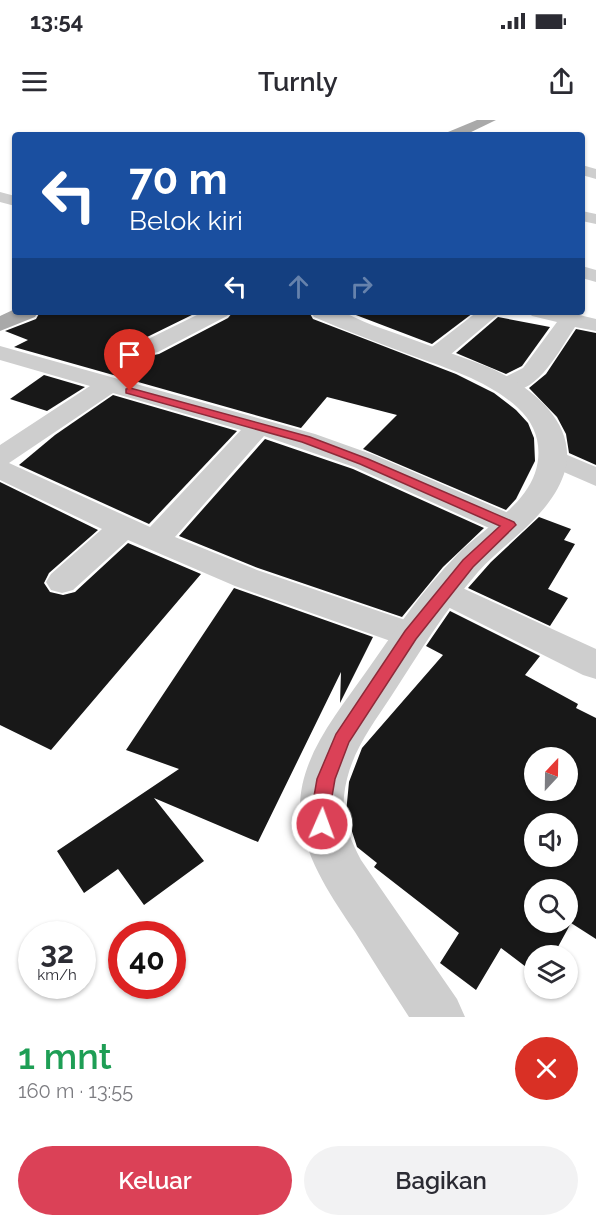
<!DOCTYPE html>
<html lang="id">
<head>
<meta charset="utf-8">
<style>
	body { margin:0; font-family:Raleway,sans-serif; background:#f2f2f3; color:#2b2b33; height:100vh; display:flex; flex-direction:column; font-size:22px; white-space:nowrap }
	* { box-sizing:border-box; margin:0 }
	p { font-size:20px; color:#7c7c81 }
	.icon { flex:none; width:33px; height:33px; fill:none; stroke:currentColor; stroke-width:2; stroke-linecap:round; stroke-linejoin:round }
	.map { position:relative; height:897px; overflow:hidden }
	.panel { display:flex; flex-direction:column; background:#fff; flex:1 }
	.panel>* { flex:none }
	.guide { position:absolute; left:12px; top:12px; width:573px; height:183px; border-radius:6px; box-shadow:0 2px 4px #0004; background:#1a4fa0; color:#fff; overflow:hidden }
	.needle { width:39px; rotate:22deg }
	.fabs { position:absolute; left:524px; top:627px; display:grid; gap:12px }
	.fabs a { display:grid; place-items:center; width:54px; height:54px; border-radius:50%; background:#fff; box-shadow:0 2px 4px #0004; font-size:30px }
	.speed { position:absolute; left:18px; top:801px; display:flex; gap:12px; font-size:30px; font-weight:700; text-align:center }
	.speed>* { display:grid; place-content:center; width:78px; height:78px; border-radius:50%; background:#fff; box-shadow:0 2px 4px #0004; line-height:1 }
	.speed small { font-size:15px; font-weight:400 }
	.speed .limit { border:9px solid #d22; background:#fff; color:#111 }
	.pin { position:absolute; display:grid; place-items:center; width:51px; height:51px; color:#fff; margin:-62px -26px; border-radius:50% 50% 50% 0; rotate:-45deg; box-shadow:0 0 6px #0007 }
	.pin .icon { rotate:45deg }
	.me { position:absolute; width:66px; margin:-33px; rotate:2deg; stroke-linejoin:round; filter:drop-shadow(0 0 4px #0008) }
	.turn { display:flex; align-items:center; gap:21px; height:126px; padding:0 18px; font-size:27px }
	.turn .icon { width:78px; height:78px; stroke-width:2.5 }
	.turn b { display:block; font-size:42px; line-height:51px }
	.lanes { display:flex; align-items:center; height:57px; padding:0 18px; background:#0003; justify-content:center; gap:30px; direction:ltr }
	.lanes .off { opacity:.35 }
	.round { display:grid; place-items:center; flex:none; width:63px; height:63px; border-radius:32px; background:#f2f2f3 }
	.overview { display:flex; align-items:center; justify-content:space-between; height:102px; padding:0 18px }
	h1 { font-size:36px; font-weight:600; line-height:45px; color:#1e9e55 }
	.button { display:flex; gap:12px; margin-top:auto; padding:12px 18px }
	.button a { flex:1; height:69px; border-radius:36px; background:#db4157; color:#fff; font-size:24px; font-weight:600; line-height:69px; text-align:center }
	.button a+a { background:#f2f2f3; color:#2b2b33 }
	.status { display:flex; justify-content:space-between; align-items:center; height:42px; padding:0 30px; background:#fff; direction:ltr }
	.status svg { height:16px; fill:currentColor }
	header { display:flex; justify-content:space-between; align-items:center; height:78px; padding:0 18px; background:#fff; font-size:27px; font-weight:600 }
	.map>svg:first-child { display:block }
</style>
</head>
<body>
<div class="status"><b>13:54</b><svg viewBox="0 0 49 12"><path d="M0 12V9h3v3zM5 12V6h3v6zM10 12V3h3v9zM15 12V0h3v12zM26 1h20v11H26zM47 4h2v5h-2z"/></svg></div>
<header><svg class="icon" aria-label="menu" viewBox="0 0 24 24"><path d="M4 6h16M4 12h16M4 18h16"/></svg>Turnly<svg class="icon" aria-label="share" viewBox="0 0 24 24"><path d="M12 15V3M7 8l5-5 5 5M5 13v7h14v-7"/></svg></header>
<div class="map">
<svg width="596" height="897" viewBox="0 0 596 897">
	<rect width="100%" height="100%" fill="#fff"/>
	<!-- building -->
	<g fill="#181818" fill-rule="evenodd">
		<path d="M 40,192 L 198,192 L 141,220 L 137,228 L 141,234 L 149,236 L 159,234 L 228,198 L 233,192 L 309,192 L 313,199 L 456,254 L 494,273 L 516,290 L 528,303 L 534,318 L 535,341 L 516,379 L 506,390 L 363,329 L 397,295 L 327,277 L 301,308 L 14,227 L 28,220 L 5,211 L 36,199 Z"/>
		<path d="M 348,192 L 470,192 L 473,193 L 432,224 Z"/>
		<path d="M 498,197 L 550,207 L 522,246 L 506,254 L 456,233 Z"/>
		<path d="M 576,209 L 596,213 L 596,345 L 569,333 L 566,314 L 557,297 L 529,268 L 546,254 Z"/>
		<path d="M 44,255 L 85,267 L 47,291 L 10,279 Z"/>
		<path d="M 113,275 L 237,311 L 149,404 L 19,345 L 55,315 Z"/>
		<path d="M 265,319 L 353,349 L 484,408 L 443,447 L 402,497 L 258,448 L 179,416 Z"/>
		<path d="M 0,362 L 98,410 L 49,453 L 44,463 L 50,472 L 63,475 L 75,472 L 128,423 L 201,454 L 51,630 L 0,605 Z"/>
		<path d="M 539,397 L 571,409 L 564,420 L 575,424 L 548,469 L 568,478 L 550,506 L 468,468 L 491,442 Z"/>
		<path d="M 234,468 L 373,517 L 340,583 L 341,552 L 258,722 L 154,678 L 204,741 L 144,785 L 118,749 L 84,773 L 57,731 L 179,649 L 126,630 Z"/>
		<path d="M 450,491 L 540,536 L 525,555 L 578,584 L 576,588 L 596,598 L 596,819 L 571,803 L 553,836 L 534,836 L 534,853 L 501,828 L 476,870 L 440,843 L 459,813 L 374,747 L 377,743 L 357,727 L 346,693 L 349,662 L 362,628 L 443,535 L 426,526 ZM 534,638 L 567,638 L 567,670 L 534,670 ZM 534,704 L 567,704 L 567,736 L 534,736 ZM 534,770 L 567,770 L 567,802 L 534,802 Z"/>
	</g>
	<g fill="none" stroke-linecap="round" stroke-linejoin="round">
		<!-- minor -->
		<g fill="#cecece" fill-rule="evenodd">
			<path d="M 582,45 L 596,49 L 596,59 L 582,55 Z"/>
			<path d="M 0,72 L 15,76 L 15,86 L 0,82 Z"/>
			<path d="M 582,91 L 596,94 L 596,104 L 582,101 Z"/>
			<path d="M 582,146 L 596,150 L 596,162 L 582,158 Z"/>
			<path d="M 203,192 L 231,192 L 227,196 L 158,232 L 150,234 L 142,232 L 139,227 L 142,222 Z"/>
			<path d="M 477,192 L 501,192 L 444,240 L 436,242 L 428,240 L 425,235 L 428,230 Z"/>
			<path d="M 528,192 L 567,192 L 596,199 L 596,211 L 575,207 C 558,232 535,281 497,271 L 494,266 L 497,261 L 523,248 L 557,202 L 532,196 Z"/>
			<path d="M 0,226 L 315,314 L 374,335 L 520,398 L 524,405 L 520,412 L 509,415 L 498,412 L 354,347 L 264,316 L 175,417 L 257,450 L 423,506 L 428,515 L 423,524 L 411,528 L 399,524 L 235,466 L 128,420 L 73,470 L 62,473 L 51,470 L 46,462 L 51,454 L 102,409 L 0,360 L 0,325 L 90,266 L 0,240 ZM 113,273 L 241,310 L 150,407 L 9,343 Z"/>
			<path d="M 553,329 L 596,347 L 596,366 L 543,343 L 540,337 L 543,331 Z"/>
			<path d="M 445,460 L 596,529 L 596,559 L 583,555 L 434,480 L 429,472 L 434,464 Z"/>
		</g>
		<!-- tertiary -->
		<path fill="#cecece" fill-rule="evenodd" d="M 311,192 C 320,192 329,191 338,192 C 349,193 361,201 372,205 C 406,217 440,229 475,242 C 519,257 582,299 564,354 C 549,397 507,420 478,452 C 445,490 419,533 392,575 C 371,607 348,636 344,676 C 342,700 350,719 361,740 L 457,879 L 465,897 L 409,897 C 391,869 373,841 355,812 C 333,779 307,742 301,701 C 293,644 336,595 366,552 C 394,512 422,470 457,435 C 482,409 523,388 535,353 C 543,329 537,305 518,288 C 490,262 452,250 416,237 C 382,224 348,212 314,197 Z"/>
		<!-- primary -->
		<g fill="#a9a9a9" fill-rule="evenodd">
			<path d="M 477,0 L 496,0 L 465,15 L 446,15 L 448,12 Z"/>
			<path d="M 15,189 L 15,192 L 38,192 L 35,197 L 0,211 L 0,196 Z"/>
		</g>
	</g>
	<!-- route -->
	<path fill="#db4157" stroke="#8e2a39" stroke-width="1.5" d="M 130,268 L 310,317 L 368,339 L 514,402 L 516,405 L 473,447 L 416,519 L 349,622 L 335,659 L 331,682 L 332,704 L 329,710 L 322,712 L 316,710 L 313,704 L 313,682 L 317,659 L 336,614 L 405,511 L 463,440 L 500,406 L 360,344 L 302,322 L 126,273 L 126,269 Z"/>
</svg>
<div class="fabs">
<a><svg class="needle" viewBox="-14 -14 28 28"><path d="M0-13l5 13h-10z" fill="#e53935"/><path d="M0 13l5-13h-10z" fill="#7c7c81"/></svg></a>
<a><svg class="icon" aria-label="sound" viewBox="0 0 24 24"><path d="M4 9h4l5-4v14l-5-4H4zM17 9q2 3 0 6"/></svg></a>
<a><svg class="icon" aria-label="search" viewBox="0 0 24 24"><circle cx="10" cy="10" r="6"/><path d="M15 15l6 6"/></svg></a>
<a><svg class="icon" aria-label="layers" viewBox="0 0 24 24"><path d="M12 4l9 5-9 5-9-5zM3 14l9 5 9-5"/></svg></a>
</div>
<div class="speed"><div>32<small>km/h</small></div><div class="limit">40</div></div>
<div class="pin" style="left:130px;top:271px;background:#d93025"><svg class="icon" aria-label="arrive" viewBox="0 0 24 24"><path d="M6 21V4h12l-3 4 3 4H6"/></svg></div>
<svg class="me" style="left:322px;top:704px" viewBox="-20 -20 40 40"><circle r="17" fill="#db4157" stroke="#fff" stroke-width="3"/><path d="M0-11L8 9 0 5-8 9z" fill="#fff"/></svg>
<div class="guide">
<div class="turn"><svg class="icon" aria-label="left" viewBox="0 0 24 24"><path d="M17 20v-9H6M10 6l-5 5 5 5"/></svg><div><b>70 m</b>Belok kiri</div></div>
<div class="lanes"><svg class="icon" aria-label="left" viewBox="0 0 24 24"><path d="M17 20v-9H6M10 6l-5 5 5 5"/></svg><svg class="icon off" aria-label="ahead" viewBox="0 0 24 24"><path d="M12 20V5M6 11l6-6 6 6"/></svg><svg class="icon off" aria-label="right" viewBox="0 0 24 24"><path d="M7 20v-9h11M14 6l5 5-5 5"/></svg></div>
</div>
</div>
<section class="panel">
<div class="overview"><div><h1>1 mnt</h1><p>160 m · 13:55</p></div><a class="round" style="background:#d93025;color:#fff"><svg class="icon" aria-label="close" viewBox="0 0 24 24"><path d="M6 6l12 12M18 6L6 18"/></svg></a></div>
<div class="button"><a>Keluar</a><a>Bagikan</a></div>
</section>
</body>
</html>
